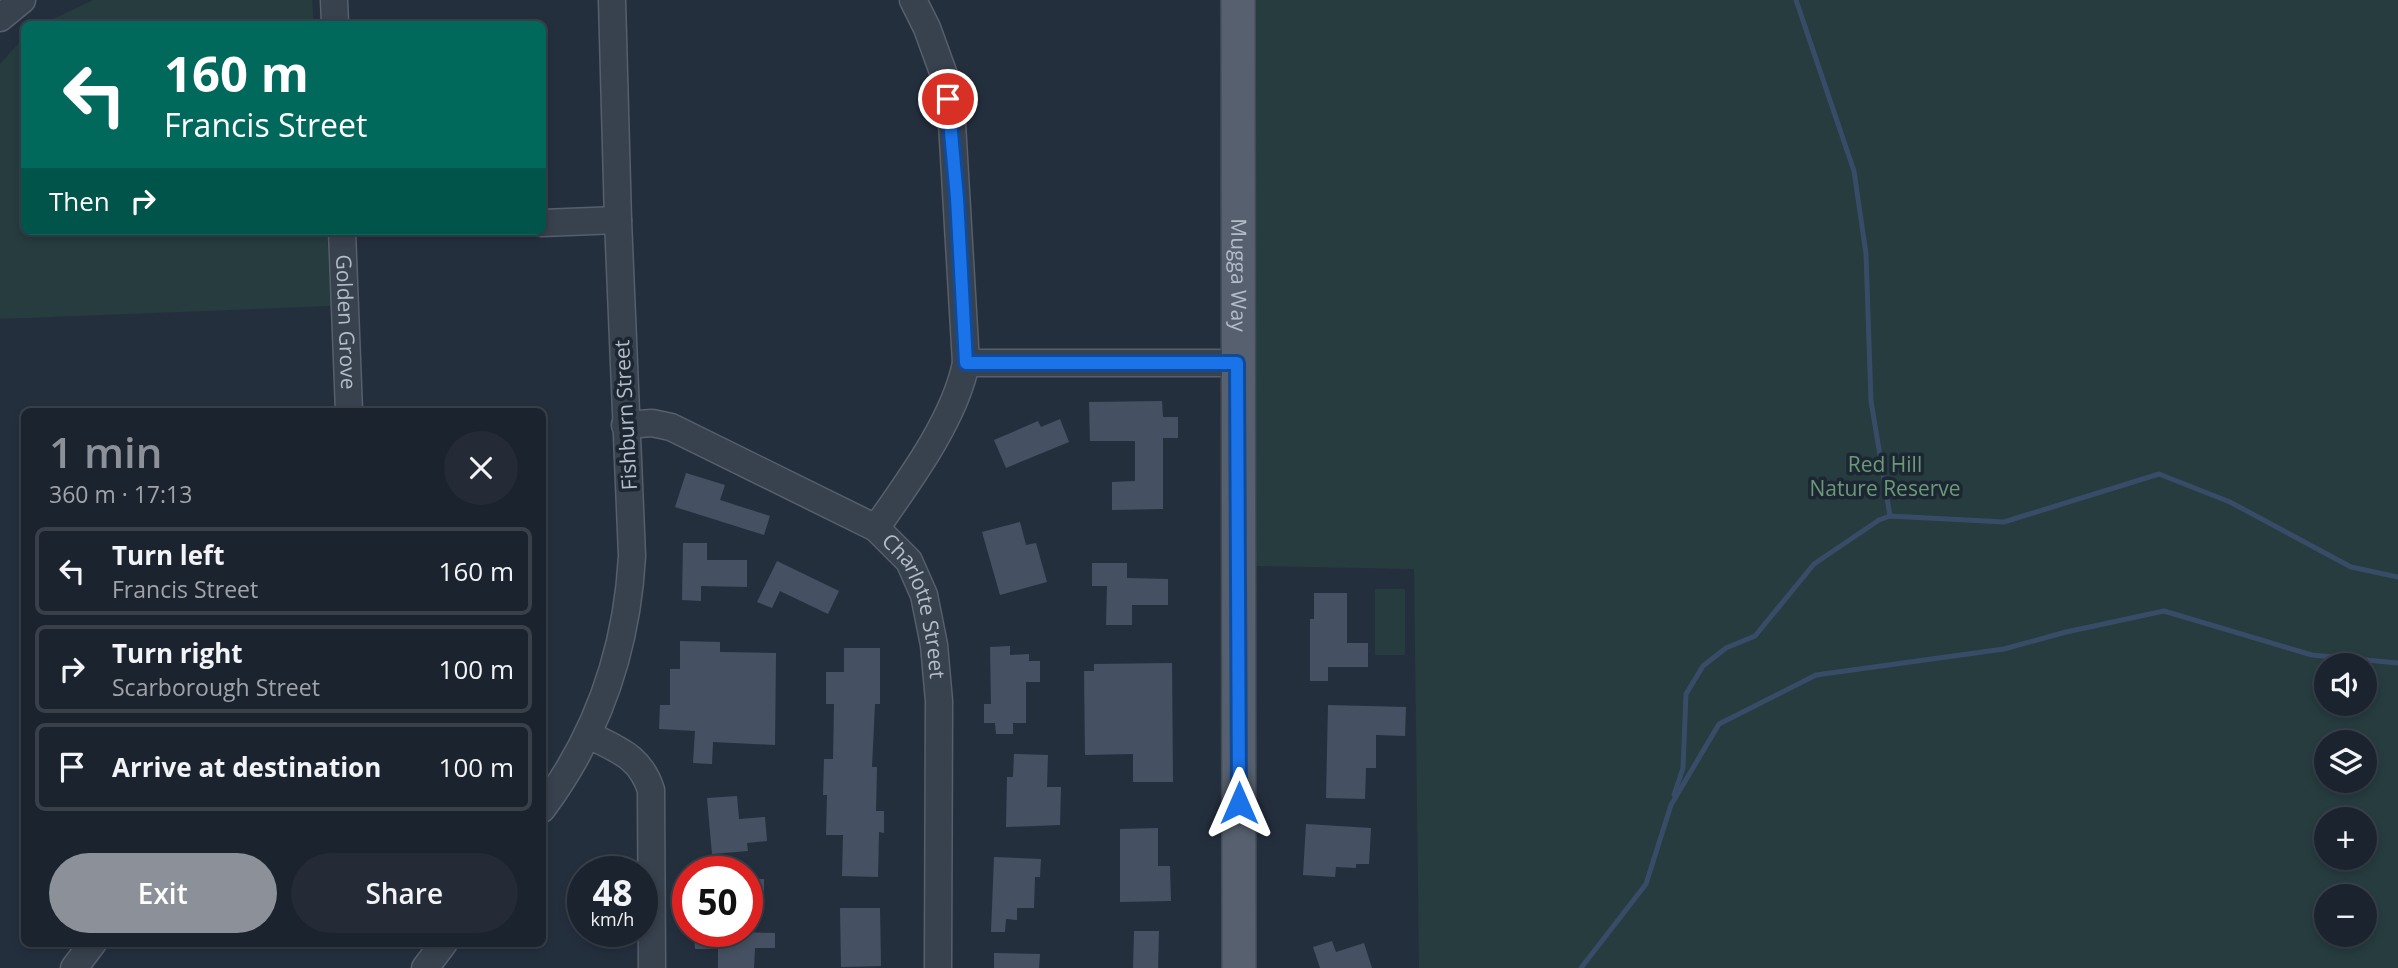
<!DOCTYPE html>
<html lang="en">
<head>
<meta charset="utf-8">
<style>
	body { margin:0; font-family:"Open Sans",sans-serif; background:#242b36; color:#f1f3f6; height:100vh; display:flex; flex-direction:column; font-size:26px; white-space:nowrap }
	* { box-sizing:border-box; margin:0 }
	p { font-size:23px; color:#a0a4aa }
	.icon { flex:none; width:38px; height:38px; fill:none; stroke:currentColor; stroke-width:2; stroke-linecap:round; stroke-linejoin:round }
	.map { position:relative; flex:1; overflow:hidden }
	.sheet { position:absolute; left:21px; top:408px; width:525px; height:539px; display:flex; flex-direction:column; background:#1b232e; border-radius:10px; box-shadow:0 4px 10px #0003,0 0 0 2px #39404a }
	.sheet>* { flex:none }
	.top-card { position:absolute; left:21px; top:21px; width:525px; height:214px; border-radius:10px; box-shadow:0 4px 10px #0003,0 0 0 2px #39404a; background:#00695c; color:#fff; overflow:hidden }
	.tools { position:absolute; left:2314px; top:653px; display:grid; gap:14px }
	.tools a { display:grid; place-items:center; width:63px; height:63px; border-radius:50%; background:#1b232e; box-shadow:0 4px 10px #0003,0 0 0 2px #39404a; font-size:35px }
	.speed { position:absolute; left:567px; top:856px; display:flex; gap:14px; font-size:35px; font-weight:700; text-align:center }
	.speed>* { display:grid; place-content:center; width:91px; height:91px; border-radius:50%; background:#1b232e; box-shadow:0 4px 10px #0003,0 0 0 2px #39404a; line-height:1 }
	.speed small { font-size:18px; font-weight:400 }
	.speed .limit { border:10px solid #d22; background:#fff; color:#111 }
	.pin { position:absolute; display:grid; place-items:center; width:60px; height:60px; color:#fff; margin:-30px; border:4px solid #fff; border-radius:50%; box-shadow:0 2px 7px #0007 }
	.me { position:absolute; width:77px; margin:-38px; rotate:0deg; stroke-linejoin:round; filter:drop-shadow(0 0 5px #0008) }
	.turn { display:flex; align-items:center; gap:24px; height:147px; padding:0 28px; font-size:32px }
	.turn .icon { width:91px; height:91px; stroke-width:2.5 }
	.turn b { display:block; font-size:49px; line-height:60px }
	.then { display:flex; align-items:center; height:66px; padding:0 28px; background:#0003; gap:14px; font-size:26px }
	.round { display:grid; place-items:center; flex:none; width:74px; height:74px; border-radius:37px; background:#242b36 }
	.headline { display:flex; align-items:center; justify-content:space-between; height:119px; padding:0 28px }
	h1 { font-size:42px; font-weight:600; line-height:52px; color:#8c9099 }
	.button { display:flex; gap:14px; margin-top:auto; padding:14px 28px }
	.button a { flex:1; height:80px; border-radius:42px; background:#8c9099; color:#fff; font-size:28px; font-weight:600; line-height:80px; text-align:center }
	.button a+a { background:#242b36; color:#f1f3f6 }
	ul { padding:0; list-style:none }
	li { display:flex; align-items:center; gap:21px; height:88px; margin:0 14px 10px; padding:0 14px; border:4px solid #39404a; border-radius:10px }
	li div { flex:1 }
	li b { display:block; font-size:26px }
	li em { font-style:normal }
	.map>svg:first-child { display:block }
</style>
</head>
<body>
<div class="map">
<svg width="2398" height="968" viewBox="0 0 2398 968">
	<rect width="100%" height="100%" fill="#242f3e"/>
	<!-- green -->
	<g fill="#263c3f" fill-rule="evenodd">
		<path d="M 93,0 L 312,0 L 314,24 L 43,24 Z"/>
		<path d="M 1252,0 L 2398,0 L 2398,968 L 1419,968 L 1414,569 L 1255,566 ZM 2326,665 L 2364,665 L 2364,704 L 2326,704 ZM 2326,742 L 2364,742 L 2364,780 L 2326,780 ZM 2326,819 L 2364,819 L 2364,858 L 2326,858 ZM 2326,896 L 2364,896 L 2364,934 L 2326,934 Z"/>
		<path d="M 24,37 L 24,231 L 327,231 L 331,306 L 0,319 L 0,64 Z"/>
		<rect x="1375" y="589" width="30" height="66"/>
	</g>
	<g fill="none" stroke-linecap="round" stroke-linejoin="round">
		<!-- stream -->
		<g stroke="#394c67" stroke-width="5">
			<path d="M 1796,0 L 1854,171 L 1866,254 L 1871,401 L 1890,516"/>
			<path d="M 1674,795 L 1683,768 L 1686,694 L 1703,666 L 1726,648 L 1755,636 L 1814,564 L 1879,520 L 1890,516 L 2004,522 L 2159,474 L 2230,502 L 2351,567 L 2398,577"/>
			<path d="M 1581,968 L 1646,884 L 1671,805 L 1719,724 L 1816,675 L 2004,649 L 2066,632 L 2164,611 L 2312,655 L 2398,663"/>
		</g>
	</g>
	<!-- building -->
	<g fill="#455162">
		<path d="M 1162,401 L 1163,417 L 1178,417 L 1178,438 L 1163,438 L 1163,509 L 1112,510 L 1112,482 L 1135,481 L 1135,441 L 1090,441 L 1089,402 Z"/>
		<path d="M 1060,419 L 1069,442 L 1006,468 L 994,440 L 1038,421 L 1041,427 Z"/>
		<path d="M 686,473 L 725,485 L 720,500 L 770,516 L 764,535 L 675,507 Z"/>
		<path d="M 1020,522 L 1026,545 L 1036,543 L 1047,582 L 1000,595 L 982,532 Z"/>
		<path d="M 683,543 L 707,543 L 707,560 L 747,560 L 747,587 L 701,586 L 701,601 L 682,600 Z"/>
		<path d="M 777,561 L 839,591 L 828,614 L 780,591 L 772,608 L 757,602 Z"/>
		<path d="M 1092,563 L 1127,563 L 1127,578 L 1168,579 L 1168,605 L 1132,605 L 1132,625 L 1106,625 L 1107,586 L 1092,586 Z"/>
		<path d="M 1314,593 L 1347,593 L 1347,643 L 1368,643 L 1368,667 L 1328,667 L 1328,681 L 1310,681 L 1310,619 L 1314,619 Z"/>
		<path d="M 680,641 L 720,642 L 720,652 L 776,653 L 775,745 L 713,742 L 712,764 L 693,763 L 695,731 L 659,729 L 660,705 L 670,705 L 670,669 L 680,669 Z"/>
		<path d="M 1010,646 L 1010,655 L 1029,654 L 1029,661 L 1040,661 L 1040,682 L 1026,682 L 1026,723 L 1013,723 L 1013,734 L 996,734 L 995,723 L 984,723 L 984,704 L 991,704 L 990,647 Z"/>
		<path d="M 844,648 L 880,648 L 880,704 L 875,704 L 872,767 L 877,767 L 876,811 L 884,811 L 884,833 L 879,832 L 878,877 L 842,876 L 843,835 L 826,835 L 827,795 L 823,795 L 824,759 L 833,759 L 834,704 L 826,704 L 826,672 L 844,672 Z"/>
		<path d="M 1172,663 L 1173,782 L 1133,782 L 1133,754 L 1085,755 L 1084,671 L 1094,671 L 1094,664 Z"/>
		<path d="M 1328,705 L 1406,707 L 1405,736 L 1376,735 L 1376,768 L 1366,768 L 1365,799 L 1326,798 Z"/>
		<path d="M 1014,754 L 1048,755 L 1047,787 L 1061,787 L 1060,825 L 1006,827 L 1007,777 L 1013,777 Z"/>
		<path d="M 737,796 L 739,819 L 765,817 L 767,841 L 747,843 L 748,851 L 712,854 L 707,798 Z"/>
		<path d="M 1306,824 L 1371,828 L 1369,864 L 1356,864 L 1356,868 L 1336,867 L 1335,877 L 1303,875 Z"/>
		<path d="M 1158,828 L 1158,866 L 1170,866 L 1171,901 L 1120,902 L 1120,829 Z"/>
		<path d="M 994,857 L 1041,859 L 1040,877 L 1035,877 L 1034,908 L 1017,908 L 1017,920 L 1006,919 L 1005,932 L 991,932 Z"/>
		<rect x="747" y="879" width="17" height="25"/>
		<path d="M 840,908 L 880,908 L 881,966 L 841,967 Z"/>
		<path d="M 694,931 L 775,933 L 775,948 L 755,948 L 754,968 L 718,968 L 718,949 L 695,949 Z"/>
		<path d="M 1134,931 L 1159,931 L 1158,968 L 1133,968 Z"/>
		<path d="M 1332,941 L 1336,952 L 1364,943 L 1372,968 L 1320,968 L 1313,947 Z"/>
		<path d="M 994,953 L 1040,954 L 1039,968 L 994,968 Z"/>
	</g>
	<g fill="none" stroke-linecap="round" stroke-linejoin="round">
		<defs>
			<g id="minor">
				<path d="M 334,0 L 335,24"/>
				<path d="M 0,18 L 22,0"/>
				<path d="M 542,223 L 618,220"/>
				<path id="s1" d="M 342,231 L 349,411"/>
				<path d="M 966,363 L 1237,363"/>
				<path id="s2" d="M 625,425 L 652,423 L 671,427 L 876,528 L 909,561 L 924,595 L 934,645 L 939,701 L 938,968"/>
				<path d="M 876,528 C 909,481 955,419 966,363 L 952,123 L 944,75 L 927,28 L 913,0"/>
				<path d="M 589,735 C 618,750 640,756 651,790 L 652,968"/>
				<path d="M 542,809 C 598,734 627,649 632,556 L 618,220 L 612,0"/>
				<path d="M 74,968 L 93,943"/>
				<path d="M 425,968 L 444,943"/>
			</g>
			<g id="major">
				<path id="s3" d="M 1238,0 L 1239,968"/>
			</g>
		</defs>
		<!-- minor casing -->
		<use href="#minor" stroke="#565f6c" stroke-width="29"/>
		<!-- major casing -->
		<use href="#major" stroke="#414a57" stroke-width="36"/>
		<!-- minor -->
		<use href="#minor" stroke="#38414e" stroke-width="26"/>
		<!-- major -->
		<use href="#major" stroke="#56606e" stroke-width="33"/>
	</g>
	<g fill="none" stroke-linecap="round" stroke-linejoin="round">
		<defs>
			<path id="route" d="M 948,99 L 957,198 L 966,363 L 1237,363 L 1239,803"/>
		</defs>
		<!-- route casing -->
		<use href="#route" stroke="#114b97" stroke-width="18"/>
		<!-- route -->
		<use href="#route" stroke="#1a73e8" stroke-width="12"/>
	</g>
	<g text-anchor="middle" stroke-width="7" stroke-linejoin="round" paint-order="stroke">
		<!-- street labels -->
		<g font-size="21" fill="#b4bcc9" stroke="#1d2633">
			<text dy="7" stroke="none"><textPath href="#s3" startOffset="275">Mugga Way</textPath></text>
			<text dy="7" stroke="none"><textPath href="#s1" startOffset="91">Golden Grove</textPath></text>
			<text transform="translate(626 415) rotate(-93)" y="7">Fishburn Street</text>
			<text dy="7" stroke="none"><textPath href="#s2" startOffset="366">Charlotte Street</textPath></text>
		</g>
		<!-- park labels -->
		<g font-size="21" fill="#6b9a76" stroke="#1d2633">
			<text x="1885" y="472">Red Hill<tspan x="1885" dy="24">Nature Reserve</tspan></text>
		</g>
	</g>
</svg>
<div class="tools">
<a><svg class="icon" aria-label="sound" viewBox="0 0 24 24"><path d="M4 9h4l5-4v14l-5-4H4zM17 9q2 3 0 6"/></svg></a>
<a><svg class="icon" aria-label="layers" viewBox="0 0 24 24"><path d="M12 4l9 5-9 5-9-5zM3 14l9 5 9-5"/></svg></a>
<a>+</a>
<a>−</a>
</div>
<div class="speed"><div>48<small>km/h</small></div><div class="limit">50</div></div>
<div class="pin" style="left:948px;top:99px;background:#d93025"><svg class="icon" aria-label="arrive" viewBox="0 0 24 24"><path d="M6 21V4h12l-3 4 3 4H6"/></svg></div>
<svg class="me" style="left:1239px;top:803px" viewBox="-20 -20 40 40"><path d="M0-17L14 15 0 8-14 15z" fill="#1a73e8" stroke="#fff" stroke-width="4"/></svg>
<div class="top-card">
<div class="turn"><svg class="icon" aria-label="left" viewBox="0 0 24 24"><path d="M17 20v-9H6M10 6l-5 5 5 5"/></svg><div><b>160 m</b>Francis Street</div></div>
<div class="then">Then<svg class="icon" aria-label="right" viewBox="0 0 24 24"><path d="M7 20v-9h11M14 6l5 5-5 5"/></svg></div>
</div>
<section class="sheet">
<div class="headline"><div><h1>1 min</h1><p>360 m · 17:13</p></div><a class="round"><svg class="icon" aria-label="close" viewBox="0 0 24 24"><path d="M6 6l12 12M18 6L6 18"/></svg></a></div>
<ul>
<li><svg class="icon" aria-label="left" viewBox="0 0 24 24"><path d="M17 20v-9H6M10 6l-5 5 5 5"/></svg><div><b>Turn left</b><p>Francis Street</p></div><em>160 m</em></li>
<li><svg class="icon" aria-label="right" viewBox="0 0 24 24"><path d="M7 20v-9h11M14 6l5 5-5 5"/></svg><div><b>Turn right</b><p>Scarborough Street</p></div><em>100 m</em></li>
<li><svg class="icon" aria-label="arrive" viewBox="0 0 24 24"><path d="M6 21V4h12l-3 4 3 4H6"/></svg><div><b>Arrive at destination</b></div><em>100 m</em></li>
</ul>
<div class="button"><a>Exit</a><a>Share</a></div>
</section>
</div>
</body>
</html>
